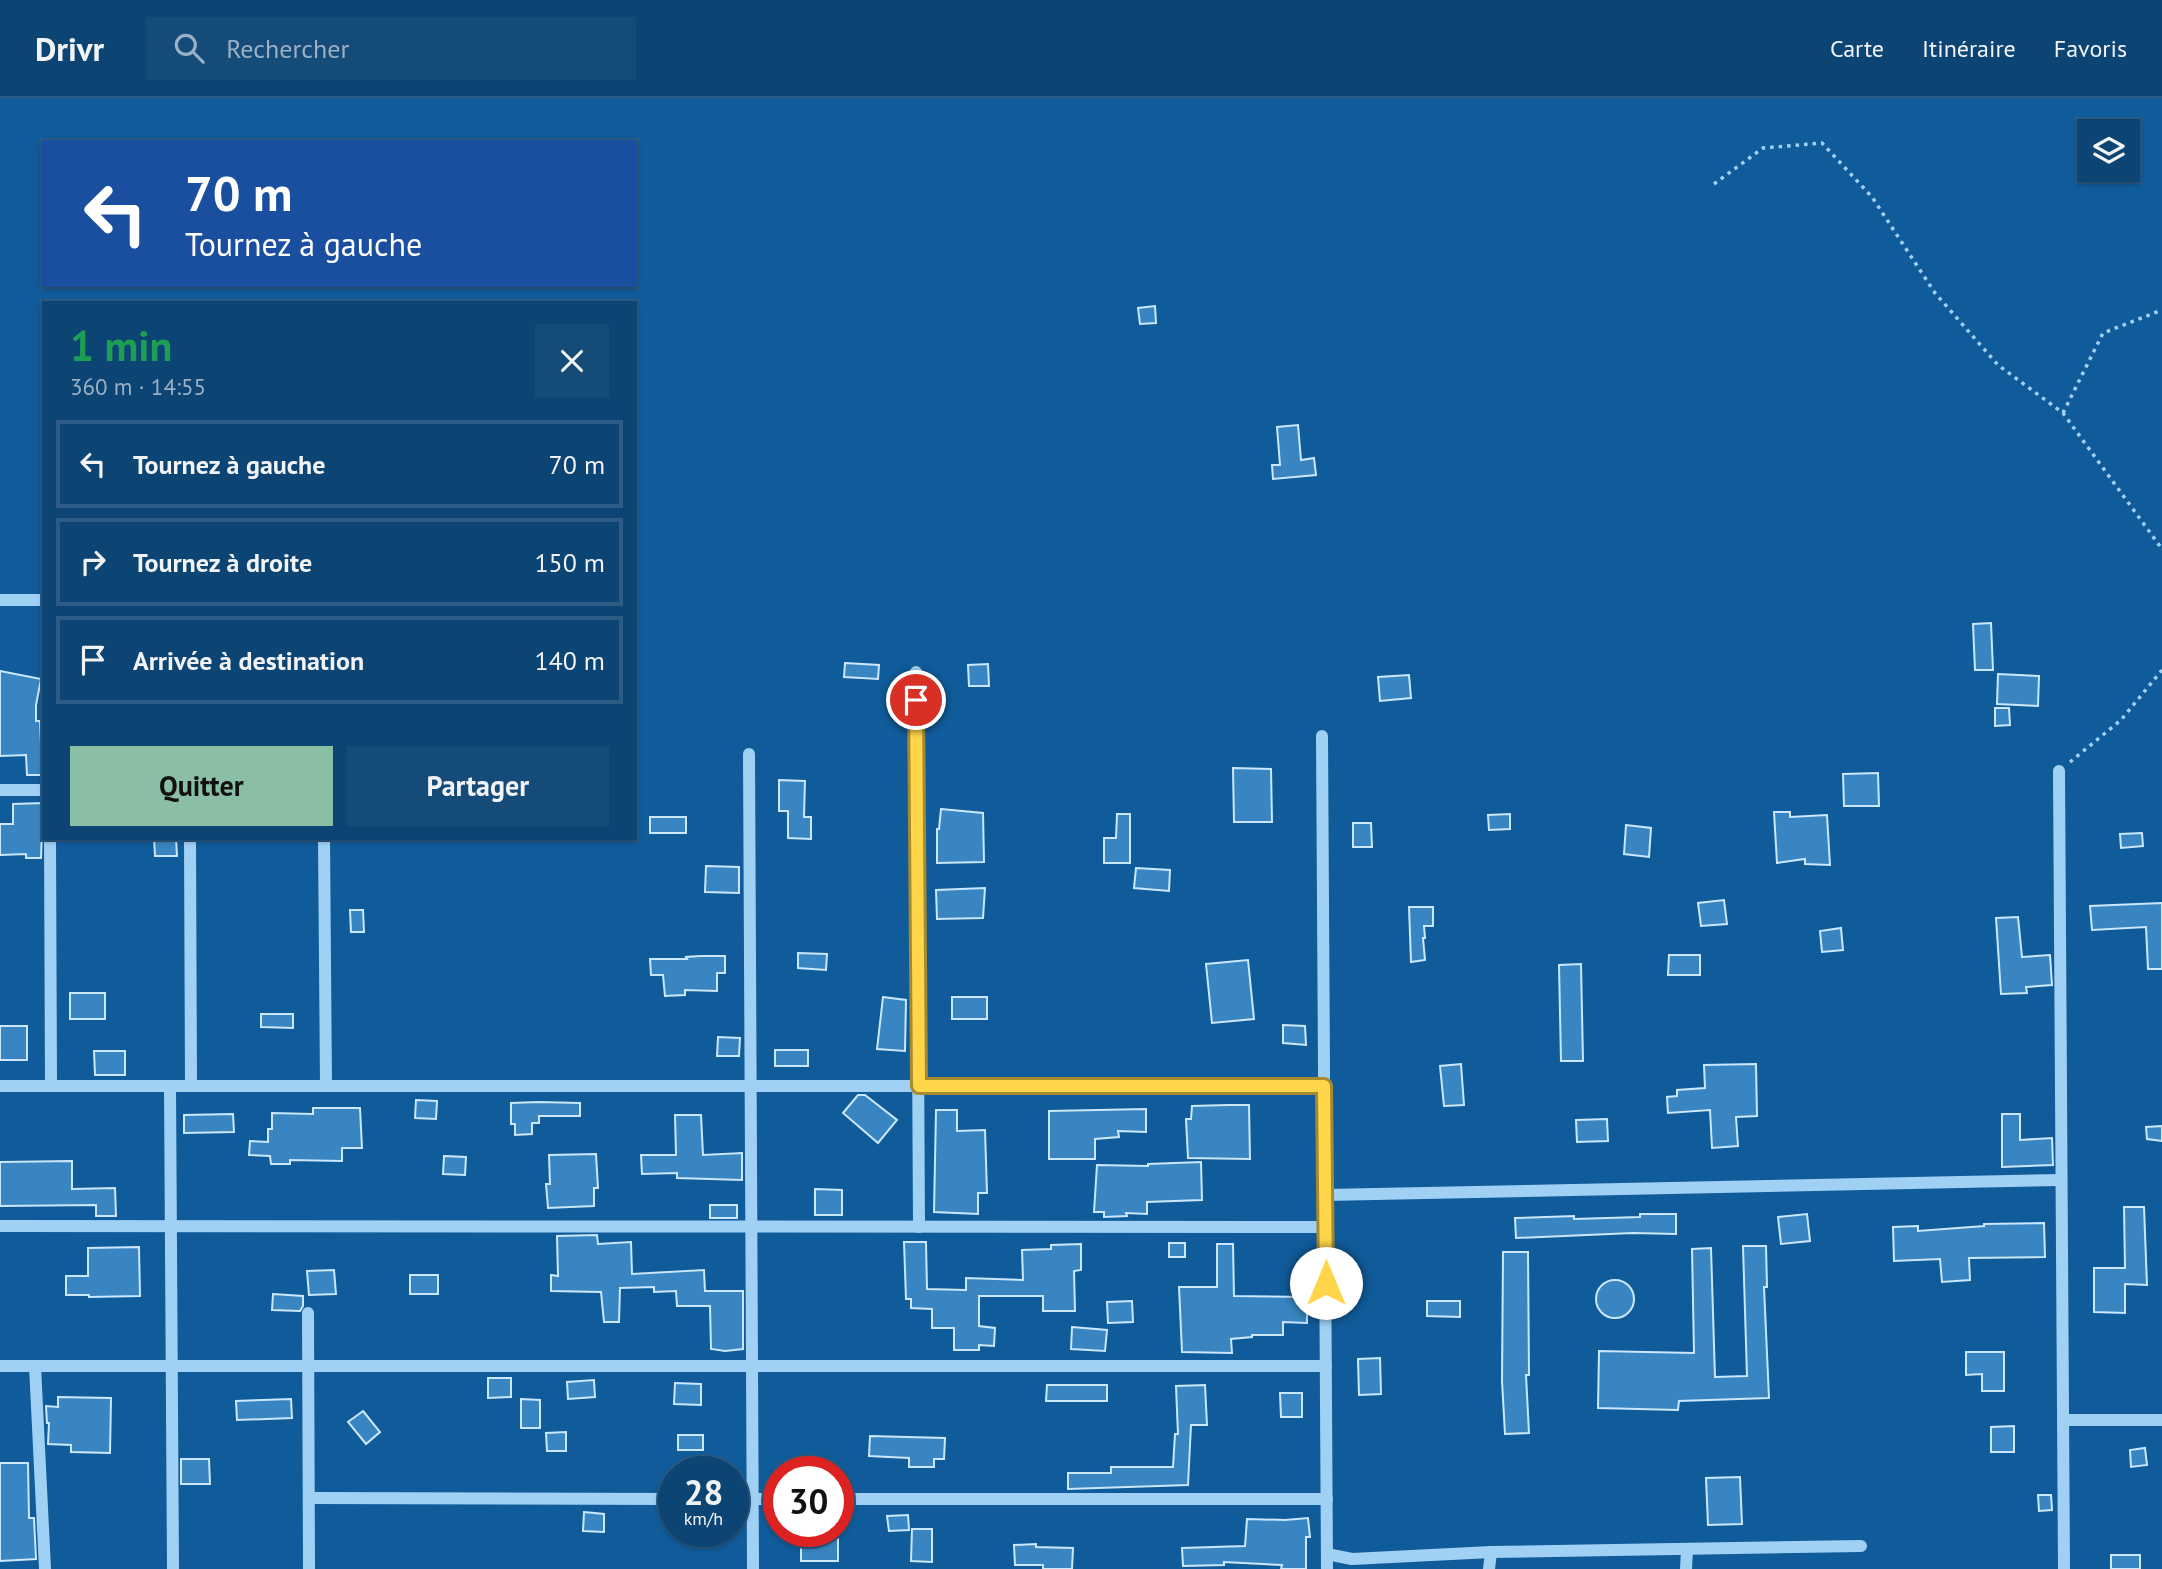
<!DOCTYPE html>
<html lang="fr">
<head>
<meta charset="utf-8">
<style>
	body { margin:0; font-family:"PT Sans",sans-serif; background:#154b78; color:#f1f3f6; height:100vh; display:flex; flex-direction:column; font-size:26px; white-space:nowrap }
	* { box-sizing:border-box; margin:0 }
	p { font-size:23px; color:#9ab0c4 }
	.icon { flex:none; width:38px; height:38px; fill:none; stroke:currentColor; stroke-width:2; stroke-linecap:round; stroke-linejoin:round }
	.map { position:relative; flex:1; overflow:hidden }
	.sheet { position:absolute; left:42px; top:203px; width:595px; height:539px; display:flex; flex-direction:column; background:#0c4473; border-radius:0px; box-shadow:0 2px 5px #0004,0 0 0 2px #2c5c85 }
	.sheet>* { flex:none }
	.top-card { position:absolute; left:42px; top:42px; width:595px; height:147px; border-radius:0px; box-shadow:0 2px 5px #0004,0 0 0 2px #2c5c85; background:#1a4fa0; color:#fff; overflow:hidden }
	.buttons { position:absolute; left:2077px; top:21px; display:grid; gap:14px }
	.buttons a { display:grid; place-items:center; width:63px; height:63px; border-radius:0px; background:#0c4473; box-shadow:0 2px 5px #0004,0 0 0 2px #2c5c85; font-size:35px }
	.speed { position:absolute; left:658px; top:1358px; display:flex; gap:14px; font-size:35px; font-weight:700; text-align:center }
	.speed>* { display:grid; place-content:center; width:91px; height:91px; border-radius:50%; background:#0c4473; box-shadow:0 2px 5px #0004,0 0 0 2px #2c5c85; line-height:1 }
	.speed small { font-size:18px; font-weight:400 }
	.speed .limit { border:10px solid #d22; background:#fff; color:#111 }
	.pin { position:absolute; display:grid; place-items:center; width:60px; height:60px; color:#fff; margin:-30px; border:4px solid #fff; border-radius:50%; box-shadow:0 2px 7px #0007 }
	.me { position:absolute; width:77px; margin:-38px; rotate:0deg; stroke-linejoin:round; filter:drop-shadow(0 0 5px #0008) }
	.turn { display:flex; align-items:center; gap:24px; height:147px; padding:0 28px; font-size:32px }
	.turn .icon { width:91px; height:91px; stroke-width:2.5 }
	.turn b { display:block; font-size:49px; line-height:60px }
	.round { display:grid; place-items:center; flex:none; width:74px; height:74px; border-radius:0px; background:#154b78 }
	.headline { display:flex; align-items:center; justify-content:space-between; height:119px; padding:0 28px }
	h1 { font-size:42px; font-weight:800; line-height:52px; color:#1e9e55 }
	.button { display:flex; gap:14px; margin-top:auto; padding:14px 28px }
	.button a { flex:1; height:80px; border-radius:0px; background:#8abfa5; color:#111; font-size:28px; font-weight:800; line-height:80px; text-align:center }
	.button a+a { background:#154b78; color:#f1f3f6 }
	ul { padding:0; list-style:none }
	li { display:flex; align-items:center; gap:21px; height:88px; margin:0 14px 10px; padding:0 14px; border:4px solid #2c5c85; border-radius:0px }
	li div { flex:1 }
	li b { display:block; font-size:26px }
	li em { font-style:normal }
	header { display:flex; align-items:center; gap:42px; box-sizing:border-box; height:98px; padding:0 35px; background:#0c4473; border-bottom:2px solid #2c5c85 }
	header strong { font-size:33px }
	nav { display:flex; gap:38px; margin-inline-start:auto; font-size:24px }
	.search { width:490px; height:63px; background:#154b78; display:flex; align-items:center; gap:18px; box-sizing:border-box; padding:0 24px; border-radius:0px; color:#9ab0c4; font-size:26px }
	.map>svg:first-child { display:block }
</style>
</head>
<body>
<header>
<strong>Drivr</strong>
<div class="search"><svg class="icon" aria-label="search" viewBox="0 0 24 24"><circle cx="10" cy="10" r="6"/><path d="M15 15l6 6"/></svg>Rechercher</div>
<nav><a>Carte</a><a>Itinéraire</a><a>Favoris</a></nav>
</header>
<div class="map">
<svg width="2162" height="1471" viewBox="0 0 2162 1471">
	<rect width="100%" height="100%" fill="#105b99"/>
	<!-- building -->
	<g fill="#3885c1" stroke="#cae7fe" stroke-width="2">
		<path d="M 1155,208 L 1156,225 L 1140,226 L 1138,210 Z"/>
		<path d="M 1298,327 L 1301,362 L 1314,360 L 1316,377 L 1273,381 L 1272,367 L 1280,367 L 1277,329 Z"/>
		<path d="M 1991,525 L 1993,572 L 1975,572 L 1973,526 Z"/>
		<path d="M 845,565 L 879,567 L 878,581 L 844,579 Z"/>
		<path d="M 988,566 L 989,588 L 969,588 L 968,567 Z"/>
		<path d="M 0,573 L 41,581 L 36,607 L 36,623 L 40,623 L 41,647 L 43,647 L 44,677 L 27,677 L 26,657 L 0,658 Z"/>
		<path d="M 1998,576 L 2039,578 L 2038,608 L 1997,606 Z"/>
		<path d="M 1409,577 L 1411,600 L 1380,603 L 1378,579 Z"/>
		<path d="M 1995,610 L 2009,610 L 2010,627 L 1995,628 Z"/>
		<path d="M 1233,670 L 1271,671 L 1272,724 L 1234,724 Z"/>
		<path d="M 1878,675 L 1879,708 L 1844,708 L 1843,676 Z"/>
		<path d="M 779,682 L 805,683 L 804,719 L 811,719 L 811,741 L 788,740 L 788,713 L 779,713 Z"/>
		<path d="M 43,705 L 41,760 L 26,760 L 26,756 L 0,757 L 0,726 L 13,726 L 13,706 Z"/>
		<path d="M 941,711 L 983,715 L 984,764 L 937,765 L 937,731 L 939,731 Z"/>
		<path d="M 1774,714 L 1790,714 L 1790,719 L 1827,717 L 1830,767 L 1805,766 L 1805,761 L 1777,765 Z"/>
		<path d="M 1117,716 L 1130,716 L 1130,765 L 1104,765 L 1104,740 L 1116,740 Z"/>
		<path d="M 1510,716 L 1510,731 L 1489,732 L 1488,717 Z"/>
		<rect x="650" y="719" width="36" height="16"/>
		<path d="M 1353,725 L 1371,725 L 1372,749 L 1353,749 Z"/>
		<path d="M 1626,727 L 1651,730 L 1649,759 L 1624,756 Z"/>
		<path d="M 2142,735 L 2143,748 L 2121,750 L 2120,736 Z"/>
		<path d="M 154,740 L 176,740 L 177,758 L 155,758 Z"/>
		<path d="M 706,768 L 739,769 L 739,795 L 705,794 Z"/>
		<path d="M 1136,770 L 1170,772 L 1169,793 L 1134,790 Z"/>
		<path d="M 985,790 L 983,820 L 937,821 L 936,792 Z"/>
		<path d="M 1724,802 L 1727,826 L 1701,828 L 1698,805 Z"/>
		<path d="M 2162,805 L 2162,871 L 2148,871 L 2146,829 L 2092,832 L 2090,808 Z"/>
		<path d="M 1409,809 L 1433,809 L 1433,828 L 1424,828 L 1425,840 L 1423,840 L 1425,862 L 1411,864 Z"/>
		<path d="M 350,812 L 363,812 L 364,834 L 351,834 Z"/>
		<path d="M 2018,819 L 2022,859 L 2050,857 L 2052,887 L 2026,889 L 2027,895 L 2001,896 L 1996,820 Z"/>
		<path d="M 1841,830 L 1843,852 L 1822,854 L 1820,833 Z"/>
		<path d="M 798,855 L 827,856 L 826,872 L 798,870 Z"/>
		<path d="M 1669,857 L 1700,857 L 1700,877 L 1668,877 Z"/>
		<path d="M 700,858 L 725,858 L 725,875 L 717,875 L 717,893 L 685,892 L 685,897 L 665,898 L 663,877 L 651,877 L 650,861 L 687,861 L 686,859 Z"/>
		<path d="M 1248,862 L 1254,921 L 1212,925 L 1206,866 Z"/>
		<path d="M 1581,866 L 1583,963 L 1561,963 L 1559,867 Z"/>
		<rect x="70" y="895" width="35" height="26"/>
		<path d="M 883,899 L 906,902 L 905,953 L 877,951 Z"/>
		<rect x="952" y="899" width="35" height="22"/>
		<path d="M 261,916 L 293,916 L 293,930 L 261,929 Z"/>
		<path d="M 1283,927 L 1305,928 L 1306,947 L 1283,945 Z"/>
		<rect x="0" y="928" width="27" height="34"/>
		<path d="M 718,939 L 740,940 L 739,958 L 717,958 Z"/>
		<rect x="775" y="952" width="33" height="16"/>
		<path d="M 94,953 L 125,953 L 125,977 L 95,977 Z"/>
		<path d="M 1461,966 L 1464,1007 L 1444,1008 L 1440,968 Z"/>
		<path d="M 1756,966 L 1757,1018 L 1736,1019 L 1738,1048 L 1712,1050 L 1710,1012 L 1668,1015 L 1667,999 L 1677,998 L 1677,992 L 1705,990 L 1704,967 Z"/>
		<path d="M 858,997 L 865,997 L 897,1022 L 878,1045 L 843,1015 Z"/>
		<path d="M 416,1002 L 437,1003 L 436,1021 L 415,1020 Z"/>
		<path d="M 539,1004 L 580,1005 L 580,1018 L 539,1018 L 539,1025 L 532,1025 L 532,1036 L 515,1037 L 515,1026 L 511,1026 L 511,1005 Z"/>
		<path d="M 1228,1007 L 1249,1007 L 1250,1061 L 1188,1060 L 1186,1021 L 1191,1021 L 1192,1008 Z"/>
		<path d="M 313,1010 L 360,1010 L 362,1050 L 342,1050 L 342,1063 L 290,1062 L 290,1066 L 271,1066 L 270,1058 L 249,1057 L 250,1043 L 268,1044 L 268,1031 L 272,1031 L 272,1015 L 313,1016 Z"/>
		<path d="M 1146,1011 L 1146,1034 L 1118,1033 L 1119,1039 L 1095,1041 L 1095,1061 L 1049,1061 L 1049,1013 Z"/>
		<path d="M 936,1012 L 957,1012 L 957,1033 L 985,1032 L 987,1095 L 978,1095 L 978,1116 L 934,1114 Z"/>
		<path d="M 233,1016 L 234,1034 L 184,1035 L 184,1017 Z"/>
		<path d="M 2002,1016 L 2020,1016 L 2020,1042 L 2052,1040 L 2053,1067 L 2002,1069 Z"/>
		<path d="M 675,1017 L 701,1017 L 703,1057 L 742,1055 L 742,1082 L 677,1080 L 677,1075 L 642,1076 L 641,1057 L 676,1057 Z"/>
		<path d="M 1607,1021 L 1608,1043 L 1577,1044 L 1576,1022 Z"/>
		<path d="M 2162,1028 L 2162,1043 L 2147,1041 L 2146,1029 Z"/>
		<path d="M 596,1056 L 598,1090 L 594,1090 L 594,1108 L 548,1110 L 546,1086 L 550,1086 L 549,1057 Z"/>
		<path d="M 444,1058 L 466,1059 L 465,1077 L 443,1076 Z"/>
		<path d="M 72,1063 L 72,1091 L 115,1090 L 116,1118 L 96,1118 L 96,1107 L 0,1108 L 0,1064 Z"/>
		<path d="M 1201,1064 L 1202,1102 L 1147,1104 L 1147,1116 L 1126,1115 L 1127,1118 L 1104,1119 L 1104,1114 L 1094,1114 L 1097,1067 L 1148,1068 L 1148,1066 Z"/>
		<path d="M 815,1091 L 842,1092 L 842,1117 L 815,1117 Z"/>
		<rect x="710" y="1107" width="27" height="13"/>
		<path d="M 2124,1109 L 2144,1109 L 2147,1187 L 2125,1186 L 2125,1215 L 2094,1214 L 2094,1170 L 2125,1170 Z"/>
		<path d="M 1640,1116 L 1676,1116 L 1676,1136 L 1633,1135 L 1516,1140 L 1515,1120 L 1574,1118 L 1574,1121 L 1640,1119 Z"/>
		<path d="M 1807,1116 L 1810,1143 L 1781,1146 L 1778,1119 Z"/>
		<path d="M 2044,1125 L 2045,1159 L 1969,1160 L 1970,1182 L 1942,1184 L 1940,1161 L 1894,1163 L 1893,1129 L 1918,1128 L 1918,1133 L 1984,1128 L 1984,1126 Z"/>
		<path d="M 597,1137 L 598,1146 L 631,1144 L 632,1176 L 704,1172 L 705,1193 L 743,1193 L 743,1251 L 725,1253 L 711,1251 L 710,1208 L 677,1208 L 676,1193 L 654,1194 L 654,1189 L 620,1190 L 619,1224 L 604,1224 L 601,1194 L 551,1193 L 551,1177 L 558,1178 L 557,1138 Z"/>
		<path d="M 904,1144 L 926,1144 L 927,1191 L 966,1192 L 966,1180 L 1023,1182 L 1022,1152 L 1051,1151 L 1051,1147 L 1081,1146 L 1081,1172 L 1074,1173 L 1075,1213 L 1043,1213 L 1043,1198 L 979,1198 L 979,1228 L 995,1230 L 994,1248 L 979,1247 L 979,1252 L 954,1252 L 954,1230 L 932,1230 L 932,1211 L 911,1210 L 911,1201 L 906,1201 Z"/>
		<rect x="1169" y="1145" width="16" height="14"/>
		<path d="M 1217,1146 L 1233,1146 L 1234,1198 L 1307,1199 L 1307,1225 L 1283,1224 L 1283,1237 L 1252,1237 L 1252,1239 L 1231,1241 L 1232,1255 L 1182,1254 L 1179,1189 L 1217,1189 Z"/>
		<path d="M 1743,1148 L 1766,1148 L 1767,1189 L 1764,1189 L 1769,1300 L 1679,1303 L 1678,1312 L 1598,1310 L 1599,1253 L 1694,1255 L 1692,1151 L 1711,1150 L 1715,1279 L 1747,1278 Z"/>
		<path d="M 139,1149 L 140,1198 L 89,1199 L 89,1197 L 66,1197 L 66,1178 L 88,1178 L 88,1150 Z"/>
		<path d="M 1503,1154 L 1528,1154 L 1529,1277 L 1526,1277 L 1529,1335 L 1505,1336 L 1502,1283 Z"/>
		<path d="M 334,1172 L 336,1196 L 309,1197 L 307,1173 Z"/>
		<rect x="410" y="1177" width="28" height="19"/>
		<circle cx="1615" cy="1201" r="19"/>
		<path d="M 273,1196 L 303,1198 L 303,1208 L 300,1213 L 272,1212 Z"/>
		<path d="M 1132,1203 L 1133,1224 L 1108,1225 L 1107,1204 Z"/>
		<path d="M 1427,1203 L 1460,1203 L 1460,1219 L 1427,1218 Z"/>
		<path d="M 1072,1229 L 1107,1232 L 1105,1253 L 1071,1251 Z"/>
		<path d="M 1966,1254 L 2004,1254 L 2004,1293 L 1982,1293 L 1982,1276 L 1966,1277 Z"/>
		<path d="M 1380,1260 L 1381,1296 L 1359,1297 L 1358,1261 Z"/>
		<path d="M 488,1280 L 511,1280 L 511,1299 L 488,1300 Z"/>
		<path d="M 594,1282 L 595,1299 L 568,1301 L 567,1284 Z"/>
		<path d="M 675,1285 L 701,1286 L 701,1307 L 674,1306 Z"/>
		<path d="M 1047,1287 L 1107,1287 L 1107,1303 L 1046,1303 Z"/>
		<path d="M 1205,1287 L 1207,1327 L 1191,1327 L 1188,1387 L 1068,1391 L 1068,1375 L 1111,1375 L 1111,1369 L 1173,1369 L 1175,1336 L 1178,1336 L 1176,1288 Z"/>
		<path d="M 1280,1295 L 1302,1295 L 1302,1319 L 1281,1319 Z"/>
		<path d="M 58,1299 L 111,1300 L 110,1355 L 71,1354 L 71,1347 L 48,1346 L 49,1325 L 47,1325 L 46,1308 L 58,1309 Z"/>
		<path d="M 291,1301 L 292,1320 L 237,1322 L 236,1303 Z"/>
		<path d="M 521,1301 L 540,1302 L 540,1330 L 521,1330 Z"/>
		<path d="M 363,1313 L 380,1334 L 366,1346 L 348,1324 Z"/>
		<path d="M 2014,1328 L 2014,1354 L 1991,1354 L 1991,1329 Z"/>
		<path d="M 566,1334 L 566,1353 L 547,1353 L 546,1335 Z"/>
		<rect x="678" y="1337" width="25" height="15"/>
		<path d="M 870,1338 L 945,1340 L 944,1361 L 934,1361 L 934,1369 L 909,1369 L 909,1360 L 869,1358 Z"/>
		<path d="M 2145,1350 L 2147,1367 L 2131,1369 L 2130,1352 Z"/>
		<path d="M 181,1361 L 209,1361 L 210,1386 L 181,1386 Z"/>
		<path d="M 0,1365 L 28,1365 L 29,1420 L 34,1420 L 36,1461 L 0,1463 Z"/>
		<path d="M 1740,1379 L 1742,1426 L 1708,1427 L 1706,1380 Z"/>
		<path d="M 2038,1397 L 2051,1397 L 2052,1412 L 2039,1413 Z"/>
		<path d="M 584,1414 L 604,1416 L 604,1434 L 583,1433 Z"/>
		<path d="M 908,1417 L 909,1432 L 889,1433 L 887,1418 Z"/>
		<path d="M 1308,1420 L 1310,1439 L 1306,1439 L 1306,1471 L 1281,1471 L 1282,1467 L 1224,1464 L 1224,1467 L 1183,1468 L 1182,1450 L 1245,1448 L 1247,1421 L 1285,1422 Z"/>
		<path d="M 912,1431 L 932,1431 L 932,1464 L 911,1463 Z"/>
		<rect x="801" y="1433" width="37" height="30"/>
		<path d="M 1036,1446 L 1036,1449 L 1073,1450 L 1072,1471 L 1043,1471 L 1043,1467 L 1015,1467 L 1014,1447 Z"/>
		<rect x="2111" y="1457" width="29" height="14"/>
	</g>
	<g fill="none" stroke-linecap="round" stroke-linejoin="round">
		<!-- path -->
		<g stroke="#a1d0f5" stroke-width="3.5" stroke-dasharray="3.5 5" stroke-linecap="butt">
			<path d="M 1714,86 L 1763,50 L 1822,45 L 1872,99 L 1935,195 L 1998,267 L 2063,315 L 2162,451"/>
			<path d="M 2063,315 L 2103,235 L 2162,212"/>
			<path d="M 2070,664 L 2121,622 L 2162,572"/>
		</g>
		<!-- minor -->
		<g stroke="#a1d0f5" stroke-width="12">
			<path d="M 0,502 L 44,502"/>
			<path d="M 916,574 L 919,1129"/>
			<path d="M 1322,638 L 1327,1471"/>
			<path d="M 749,656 L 753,1471"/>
			<path d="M 2059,673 L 2064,1471"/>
			<path d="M 0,692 L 44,692"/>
			<path d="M 50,740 L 51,988"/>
			<path d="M 190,740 L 191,988"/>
			<path d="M 324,740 L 326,988"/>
			<path d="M 0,988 L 1324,988"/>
			<path d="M 170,988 L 173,1471"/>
			<path d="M 1325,1097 L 2061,1082"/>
			<path d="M 0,1128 L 1325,1129"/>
			<path d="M 308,1215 L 309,1471"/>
			<path d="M 0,1268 L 1326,1268"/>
			<path d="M 35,1268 L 45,1471"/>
			<path d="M 2063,1322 L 2162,1322"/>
			<path d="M 309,1400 L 674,1401"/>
			<path d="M 733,1401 L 779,1401"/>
			<path d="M 838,1401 L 1327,1401"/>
			<path d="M 1327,1456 L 1352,1461 L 1491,1454 L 1861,1448"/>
			<path d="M 1489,1471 L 1491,1454"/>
			<path d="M 1686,1471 L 1687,1452"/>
		</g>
	</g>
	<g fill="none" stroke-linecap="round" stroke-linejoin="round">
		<defs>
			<path id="route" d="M 916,602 L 919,988 L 1324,988 L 1326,1185"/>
		</defs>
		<!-- route casing -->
		<use href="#route" stroke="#a68a30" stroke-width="18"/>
		<!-- route -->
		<use href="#route" stroke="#ffd54a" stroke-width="12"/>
	</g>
</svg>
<div class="buttons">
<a><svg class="icon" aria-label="layers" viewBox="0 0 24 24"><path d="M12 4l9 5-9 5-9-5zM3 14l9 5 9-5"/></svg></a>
</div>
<div class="speed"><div>28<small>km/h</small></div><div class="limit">30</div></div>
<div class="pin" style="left:916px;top:602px;background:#d93025"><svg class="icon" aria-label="arrive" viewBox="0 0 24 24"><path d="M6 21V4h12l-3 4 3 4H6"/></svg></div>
<svg class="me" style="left:1326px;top:1185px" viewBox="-20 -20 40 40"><circle r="19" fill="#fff"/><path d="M0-13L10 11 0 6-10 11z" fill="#ffd54a"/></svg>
<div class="top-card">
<div class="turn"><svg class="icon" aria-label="left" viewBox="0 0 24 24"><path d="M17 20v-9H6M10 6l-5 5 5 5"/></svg><div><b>70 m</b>Tournez à gauche</div></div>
</div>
<section class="sheet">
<div class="headline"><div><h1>1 min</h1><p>360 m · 14:55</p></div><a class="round"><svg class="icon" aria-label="close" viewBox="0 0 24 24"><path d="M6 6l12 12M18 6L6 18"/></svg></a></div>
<ul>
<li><svg class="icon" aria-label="left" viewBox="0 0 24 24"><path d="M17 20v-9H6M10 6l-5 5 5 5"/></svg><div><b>Tournez à gauche</b></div><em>70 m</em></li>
<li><svg class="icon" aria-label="right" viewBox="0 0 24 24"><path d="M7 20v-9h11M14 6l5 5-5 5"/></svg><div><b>Tournez à droite</b></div><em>150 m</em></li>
<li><svg class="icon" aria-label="arrive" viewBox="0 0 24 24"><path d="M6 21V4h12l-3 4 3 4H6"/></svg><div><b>Arrivée à destination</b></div><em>140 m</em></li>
</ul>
<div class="button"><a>Quitter</a><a>Partager</a></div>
</section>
</div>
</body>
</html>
